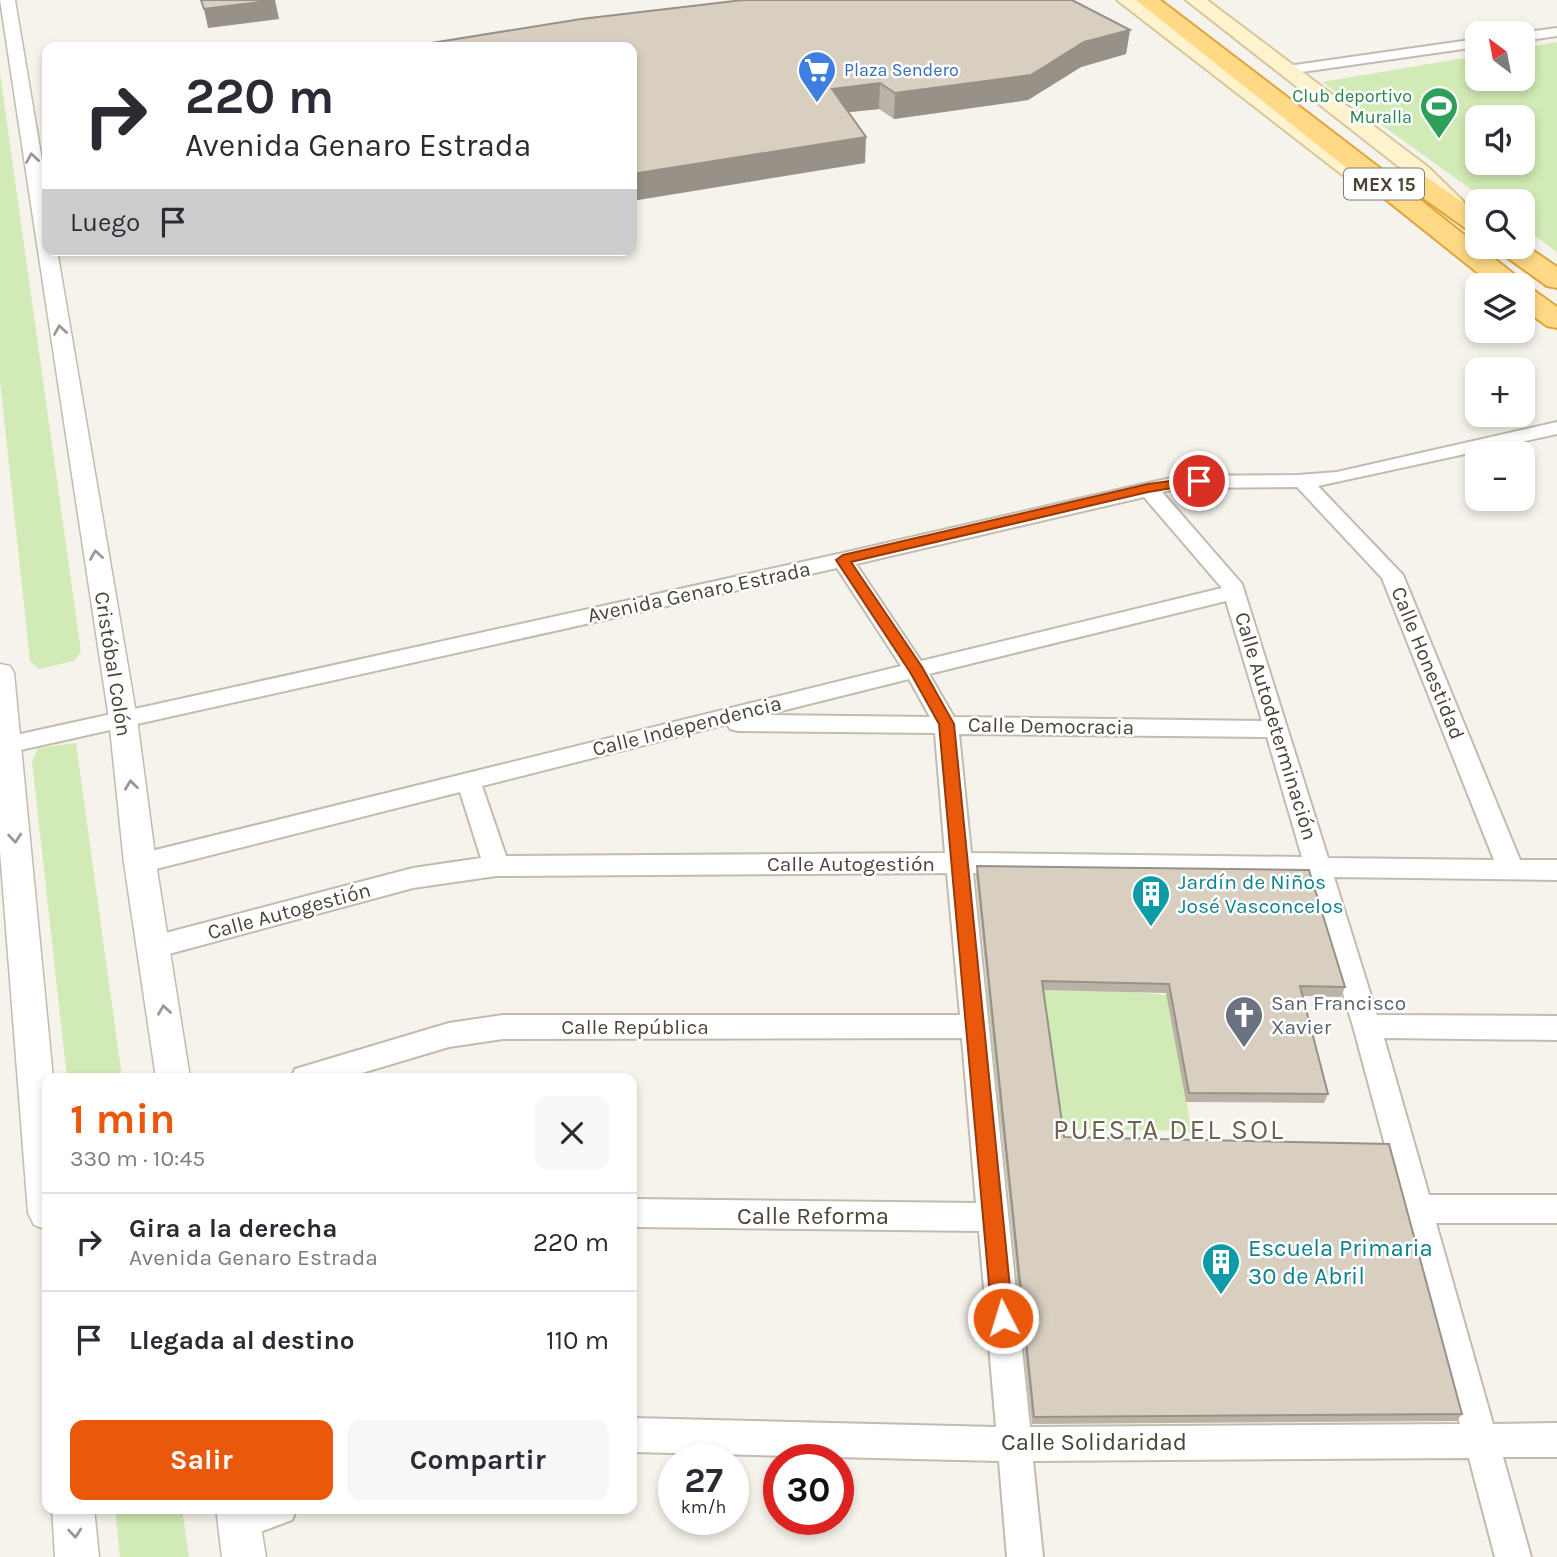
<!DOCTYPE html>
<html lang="es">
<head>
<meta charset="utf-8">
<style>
	body { margin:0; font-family:Karla,sans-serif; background:#f7f7f7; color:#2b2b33; height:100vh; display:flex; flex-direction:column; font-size:26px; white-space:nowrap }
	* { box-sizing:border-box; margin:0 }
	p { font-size:23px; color:#7c7c81 }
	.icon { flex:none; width:38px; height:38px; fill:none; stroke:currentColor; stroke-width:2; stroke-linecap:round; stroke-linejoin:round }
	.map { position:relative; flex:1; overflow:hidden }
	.panel { position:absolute; left:42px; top:1073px; width:595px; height:441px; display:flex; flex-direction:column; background:#fff; border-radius:14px; box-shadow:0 4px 10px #0003 }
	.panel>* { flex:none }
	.guide { position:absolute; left:42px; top:42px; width:595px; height:214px; border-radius:14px; box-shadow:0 4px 10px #0003; background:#fff; color:#2b2b33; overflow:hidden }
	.needle { width:46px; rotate:328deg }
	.buttons { position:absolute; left:1465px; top:21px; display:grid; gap:14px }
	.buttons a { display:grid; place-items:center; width:70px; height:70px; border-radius:14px; background:#fff; box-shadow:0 4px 10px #0003; font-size:35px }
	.speed { position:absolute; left:658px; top:1444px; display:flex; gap:14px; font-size:35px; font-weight:700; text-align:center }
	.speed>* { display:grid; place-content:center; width:91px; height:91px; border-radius:50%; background:#fff; box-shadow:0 4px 10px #0003; line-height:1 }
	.speed small { font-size:18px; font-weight:400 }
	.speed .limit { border:10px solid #d22; background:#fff; color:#111 }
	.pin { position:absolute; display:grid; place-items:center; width:60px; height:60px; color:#fff; margin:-30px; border:4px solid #fff; border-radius:50%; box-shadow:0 2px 7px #0007 }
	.me { position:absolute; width:77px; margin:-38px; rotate:355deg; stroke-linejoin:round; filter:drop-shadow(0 0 5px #0008) }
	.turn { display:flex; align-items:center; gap:24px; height:147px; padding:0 28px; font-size:32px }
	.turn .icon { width:91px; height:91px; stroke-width:2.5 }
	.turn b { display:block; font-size:49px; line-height:60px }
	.then { display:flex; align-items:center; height:66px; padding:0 28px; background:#0003; gap:14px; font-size:26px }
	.round { display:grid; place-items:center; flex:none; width:74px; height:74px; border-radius:14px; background:#f7f7f7 }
	.summary { display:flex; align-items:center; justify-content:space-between; height:119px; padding:0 28px }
	h1 { font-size:42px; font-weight:700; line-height:52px; color:#ea580c }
	.button { display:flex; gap:14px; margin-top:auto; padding:14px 28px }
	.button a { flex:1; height:80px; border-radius:14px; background:#ea580c; color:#fff; font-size:28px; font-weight:700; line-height:80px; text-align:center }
	.button a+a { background:#f7f7f7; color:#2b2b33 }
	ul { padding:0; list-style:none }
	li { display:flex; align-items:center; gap:21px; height:98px; padding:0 28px; border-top:2px solid #e1e1e2 }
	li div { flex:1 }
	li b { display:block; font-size:26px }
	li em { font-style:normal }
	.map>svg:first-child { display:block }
</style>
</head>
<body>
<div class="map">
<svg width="1557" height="1557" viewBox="0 0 1557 1557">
	<rect width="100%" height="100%" fill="#f6f3ec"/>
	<!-- green -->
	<g fill="#d2eab5" fill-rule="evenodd">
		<path d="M 1557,42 L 1557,252 L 1523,227 L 1522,201 L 1487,201 L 1322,82 L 1477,56 L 1477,79 L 1522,79 L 1523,48 ZM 1477,117 L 1522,117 L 1522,163 L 1477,163 Z"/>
		<path d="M 0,73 L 81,652 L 74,661 L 39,669 L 30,661 L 0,380 Z"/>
		<path d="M 76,743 L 122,1078 L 67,1078 L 32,761 L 38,748 Z"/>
		<path d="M 970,988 C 1035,992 1102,988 1167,995 L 1192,1133 L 1157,1130 L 984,1129 Z"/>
		<path d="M 115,1509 L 182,1509 L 189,1557 L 120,1557 Z"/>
	</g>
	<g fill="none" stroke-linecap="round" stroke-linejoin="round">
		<defs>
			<g id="minor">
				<path d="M 1557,28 L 1557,36 L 1522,41 L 1522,33 L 1520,33 Z"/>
				<path d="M 1477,39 L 1477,47 L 1288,74 L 1281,70 L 1288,66 Z"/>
				<path d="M 1557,422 L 1557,434 L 1318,486 L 1403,575 L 1520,860 L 1557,860 L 1557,880 L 1334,877 L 1377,1015 L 1557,1016 L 1557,1040 L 1384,1038 L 1429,1195 L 1557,1195 L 1557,1223 L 1436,1223 L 1493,1424 L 1557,1423 L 1557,1457 L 1503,1457 L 1531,1557 L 1495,1557 L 1469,1458 L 1033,1461 L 1043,1557 L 1007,1557 L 999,1461 L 632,1452 L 632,1418 L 996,1427 L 979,1231 L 632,1227 L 632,1199 L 976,1203 L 962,1038 L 503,1039 L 449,1047 L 345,1078 L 291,1078 L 295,1069 L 305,1066 L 449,1023 L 503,1015 L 960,1015 L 947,873 L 496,876 L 413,888 L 154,958 L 144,955 L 141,947 L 144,939 L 154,936 L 413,868 L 481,858 L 460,792 L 140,873 L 131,870 L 127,863 L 131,856 L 901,666 L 837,568 L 7,753 L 0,751 L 0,739 L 7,737 L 843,553 L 1148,483 L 1181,476 L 1298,475 L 1337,472 ZM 1297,487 L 1382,578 L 1494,860 L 1328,858 L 1242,584 L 1162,492 L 1181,488 ZM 1144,497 L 1222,588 L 921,661 L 856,564 ZM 1226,601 L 1262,721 L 954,717 L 929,674 ZM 909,679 L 930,717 L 765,715 ZM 727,724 L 730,729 L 738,731 L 935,733 L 945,853 L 506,856 L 482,786 ZM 959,734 L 1267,737 L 1302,857 L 971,853 ZM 973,873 L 1308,877 L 1353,1026 L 1460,1424 L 1030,1427 Z"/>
				<path d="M 229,1508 L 297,1508 L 292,1520 L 239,1540 L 227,1534 L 221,1522 Z"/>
			</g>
			<g id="tertiary">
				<path d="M 0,0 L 15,0 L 47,190 L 47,250 L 57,250 L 137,719 L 156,863 L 190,1078 L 156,1078 L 124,863 L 109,719 Z"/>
				<path d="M 0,664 L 10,666 L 14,673 L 53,1078 L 47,1078 L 47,1230 L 34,1225 L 28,1213 L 0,851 Z"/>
				<path d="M 52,1508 L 94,1508 L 99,1557 L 55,1557 Z"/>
				<path d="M 216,1508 L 258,1508 L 266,1557 L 222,1557 Z"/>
			</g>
			<g id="secondary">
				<path d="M 1117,0 L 1138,0 L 1378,180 L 1381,185 L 1378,190 L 1362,190 Z"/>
				<path d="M 1186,0 L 1207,0 L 1428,167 L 1463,201 L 1466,206 L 1463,211 L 1447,211 L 1412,177 Z"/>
			</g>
			<g id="trunk">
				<path d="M 1136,0 L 1160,0 L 1385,172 L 1520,279 L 1524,285 L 1522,287 L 1493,285 Z"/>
				<path d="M 1407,167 L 1416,170 L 1477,212 L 1477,232 L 1468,230 L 1398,180 L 1394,175 L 1398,170 Z"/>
				<path d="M 1522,243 L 1557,267 L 1557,288 L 1547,286 L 1501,253 L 1497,247 L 1522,247 Z"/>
				<path d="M 1522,287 L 1532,289 L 1557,307 L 1557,328 L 1547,326 L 1522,308 Z"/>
			</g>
		</defs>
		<!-- minor casing -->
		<use href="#minor" stroke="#c2bbae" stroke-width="4"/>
		<!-- tertiary casing -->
		<use href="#tertiary" stroke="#c2bbae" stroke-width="3"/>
		<!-- secondary casing -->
		<use href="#secondary" stroke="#d6c79b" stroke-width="4"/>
		<!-- trunk casing -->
		<use href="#trunk" stroke="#e0a43c" stroke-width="4"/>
		<!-- minor -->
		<use href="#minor" fill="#fff" fill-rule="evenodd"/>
		<!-- tertiary -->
		<use href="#tertiary" fill="#fff" fill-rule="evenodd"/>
		<!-- secondary -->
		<use href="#secondary" fill="#fff3cd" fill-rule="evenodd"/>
		<!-- trunk -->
		<use href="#trunk" fill="#ffd985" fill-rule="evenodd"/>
	</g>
	<!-- wall -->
	<g fill="#bab2a6">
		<path d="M 1130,30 L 1126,54 L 1081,67 L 1028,100 L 894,119 L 879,109 L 849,112 L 865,163 L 632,47 Z"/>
		<path d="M 977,866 L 1345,987 L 1341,997 L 1303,996 L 1328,1094 L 1324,1103 L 1186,1102 L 1166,993 L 1043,990 L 1064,1137 L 1462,1414 L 1457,1421 L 1032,1424 L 976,876 Z"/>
	</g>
	<!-- shaded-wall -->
	<g fill="#979187">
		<path d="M 275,0 L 279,19 L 208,28 L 204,9 Z"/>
		<path d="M 1130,30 L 1126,54 L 1081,67 L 1028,100 L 894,119 L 895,93 Z"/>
		<path d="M 880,83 L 879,109 L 831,114 L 832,89 Z"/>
		<path d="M 866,137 L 865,163 L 632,201 L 632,174 Z"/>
	</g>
	<!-- building -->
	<g fill="#d8cfc1" stroke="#979187" stroke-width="2">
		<path d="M 201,0 L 275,0 L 204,9 Z"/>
		<path d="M 743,0 L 1072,0 L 1130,30 L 1084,42 L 1031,75 L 895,93 L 880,83 L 832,89 L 866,137 L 632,174 L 632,47 L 370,47 L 425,44 L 581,19 Z"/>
		<path d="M 977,866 L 1309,870 L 1345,987 L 1300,986 L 1328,1094 L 1189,1093 L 1169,984 L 1042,981 L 1064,1137 L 1389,1144 L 1462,1414 L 1034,1417 Z"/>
	</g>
	<!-- one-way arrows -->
	<defs><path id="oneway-chevron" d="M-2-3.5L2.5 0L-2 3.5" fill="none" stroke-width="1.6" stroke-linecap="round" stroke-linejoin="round" transform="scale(1.75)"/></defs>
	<g stroke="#9c9892">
		<use href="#oneway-chevron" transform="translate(32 158) rotate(-99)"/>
		<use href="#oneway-chevron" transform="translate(60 330) rotate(-99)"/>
		<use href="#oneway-chevron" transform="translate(96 555) rotate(-99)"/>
		<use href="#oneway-chevron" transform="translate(131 785) rotate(-97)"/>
		<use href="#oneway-chevron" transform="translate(15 838) rotate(85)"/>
		<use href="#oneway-chevron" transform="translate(164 1010) rotate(-98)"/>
		<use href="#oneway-chevron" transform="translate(75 1533) rotate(85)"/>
	</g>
	<!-- route -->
	<path fill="#ea580c" stroke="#983908" stroke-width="2" d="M 1199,477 L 1204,478 L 1204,483 L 1148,492 L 851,562 L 922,667 L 954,724 L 1013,1318 L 1010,1325 L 1003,1328 L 995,1325 L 992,1318 L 939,724 L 910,672 L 836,560 L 843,555 L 1148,484 Z"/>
	<!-- icons -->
	<defs>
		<symbol id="supermarket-pin" viewBox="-11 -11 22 30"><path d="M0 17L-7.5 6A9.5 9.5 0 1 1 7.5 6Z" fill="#3f7fe0" stroke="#fff"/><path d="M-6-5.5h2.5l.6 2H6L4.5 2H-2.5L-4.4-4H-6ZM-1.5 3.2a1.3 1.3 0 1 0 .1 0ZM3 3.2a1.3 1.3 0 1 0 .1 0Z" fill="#fff"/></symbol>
		<symbol id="stadium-pin" viewBox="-11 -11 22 30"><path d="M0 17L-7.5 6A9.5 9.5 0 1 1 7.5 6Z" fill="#2e9e5b" stroke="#fff"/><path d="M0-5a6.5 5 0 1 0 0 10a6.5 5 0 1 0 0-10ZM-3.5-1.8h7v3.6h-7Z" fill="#fff"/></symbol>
		<symbol id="building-pin" viewBox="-11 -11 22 30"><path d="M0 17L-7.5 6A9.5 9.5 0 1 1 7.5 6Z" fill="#0f9aa8" stroke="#fff"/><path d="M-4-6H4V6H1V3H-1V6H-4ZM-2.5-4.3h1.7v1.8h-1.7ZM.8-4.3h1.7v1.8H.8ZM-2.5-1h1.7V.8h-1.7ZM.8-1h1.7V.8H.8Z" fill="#fff"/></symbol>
		<symbol id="church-pin" viewBox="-11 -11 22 30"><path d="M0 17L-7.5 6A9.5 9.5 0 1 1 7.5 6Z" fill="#6b7280" stroke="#fff"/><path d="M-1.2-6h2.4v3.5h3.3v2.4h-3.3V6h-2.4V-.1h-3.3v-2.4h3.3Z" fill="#fff"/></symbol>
	</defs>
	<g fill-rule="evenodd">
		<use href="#supermarket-pin" x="795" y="48" width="44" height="60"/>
		<use href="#stadium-pin" x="1417" y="84" width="44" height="60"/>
		<use href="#building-pin" x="1129" y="872" width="44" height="60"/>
		<use href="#church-pin" x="1222" y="993" width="44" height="60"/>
		<use href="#building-pin" x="1199" y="1240" width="44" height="60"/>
	</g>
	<g text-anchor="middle" stroke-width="5" stroke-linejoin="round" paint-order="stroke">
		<!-- far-shop labels -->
		<g font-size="18" fill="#366cbe" stroke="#fff" text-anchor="start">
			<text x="844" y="76">Plaza Sendero</text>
		</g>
		<!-- far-leisure labels -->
		<g font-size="18" fill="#27864d" stroke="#fff" text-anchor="end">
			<text x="1412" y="102">Club deportivo<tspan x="1412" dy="21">Muralla</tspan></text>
		</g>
		<!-- shield labels -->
		<rect fill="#fff" stroke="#817c74" stroke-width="2" x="1344" y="168.5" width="80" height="31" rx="5"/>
		<g font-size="19" font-weight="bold" fill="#4b4439">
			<text x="1384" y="191">MEX 15</text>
		</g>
		<!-- street labels -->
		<g font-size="21" fill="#4b4439" stroke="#fff">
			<text transform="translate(699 592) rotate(-12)" y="7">Avenida Genaro Estrada</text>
			<text transform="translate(1428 663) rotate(68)" y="7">Calle Honestidad</text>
			<text transform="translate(113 664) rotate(81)" y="7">Cristóbal Colón</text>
			<text transform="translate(687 726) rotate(-14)" y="7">Calle Independencia</text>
			<text transform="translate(1051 726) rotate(1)" y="7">Calle Democracia</text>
			<text transform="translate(1276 726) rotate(73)" y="7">Calle Autodeterminación</text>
			<text x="851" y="871">Calle Autogestión</text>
			<text transform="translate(289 911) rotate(-15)" y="7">Calle Autogestión</text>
			<text x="635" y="1034">Calle República</text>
		</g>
		<!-- culture labels -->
		<g font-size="21" fill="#0d838f" stroke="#fff" text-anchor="start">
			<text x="1178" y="889">Jardín de Niños<tspan x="1178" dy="24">José Vasconcelos</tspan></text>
		</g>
		<!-- worship labels -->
		<g font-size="21" fill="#5b616d" stroke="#fff" text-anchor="start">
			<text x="1271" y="1010">San Francisco<tspan x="1271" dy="24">Xavier</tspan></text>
		</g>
		<!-- near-street labels -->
		<g font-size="24" fill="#4b4439" stroke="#fff">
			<text x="813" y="1224">Calle Reforma</text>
			<text x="1094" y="1450">Calle Solidaridad</text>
		</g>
		<!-- near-culture labels -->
		<g font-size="24" fill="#0d838f" stroke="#fff" text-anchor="start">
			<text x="1248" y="1256">Escuela Primaria<tspan x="1248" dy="28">30 de Abril</tspan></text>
		</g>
		<!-- near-neighbourhood labels -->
		<g font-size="28" letter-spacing="2" fill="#6e6250" stroke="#fff">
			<text x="1169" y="1139">PUESTA DEL SOL</text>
		</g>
	</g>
</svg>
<div class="buttons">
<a><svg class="needle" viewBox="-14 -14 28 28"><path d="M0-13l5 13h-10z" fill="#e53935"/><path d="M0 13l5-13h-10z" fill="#7c7c81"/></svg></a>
<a><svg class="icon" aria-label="sound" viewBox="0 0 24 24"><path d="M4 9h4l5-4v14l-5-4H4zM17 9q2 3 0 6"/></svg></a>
<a><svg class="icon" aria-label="search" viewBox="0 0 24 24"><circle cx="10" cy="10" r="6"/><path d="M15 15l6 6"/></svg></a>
<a><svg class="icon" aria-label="layers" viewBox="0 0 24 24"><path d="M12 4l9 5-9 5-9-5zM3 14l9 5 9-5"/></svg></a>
<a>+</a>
<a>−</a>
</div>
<div class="speed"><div>27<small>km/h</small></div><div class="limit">30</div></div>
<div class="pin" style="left:1199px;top:481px;background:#d93025"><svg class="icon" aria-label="arrive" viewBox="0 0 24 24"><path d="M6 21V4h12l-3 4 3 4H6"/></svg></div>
<svg class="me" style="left:1003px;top:1318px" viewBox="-20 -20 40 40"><circle r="17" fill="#ea580c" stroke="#fff" stroke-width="3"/><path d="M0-11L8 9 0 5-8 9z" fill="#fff"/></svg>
<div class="guide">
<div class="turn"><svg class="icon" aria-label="right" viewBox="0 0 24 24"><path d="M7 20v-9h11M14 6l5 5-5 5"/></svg><div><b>220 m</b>Avenida Genaro Estrada</div></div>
<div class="then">Luego<svg class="icon" aria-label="arrive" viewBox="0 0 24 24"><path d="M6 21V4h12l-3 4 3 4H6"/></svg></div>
</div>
<section class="panel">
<div class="summary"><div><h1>1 min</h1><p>330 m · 10:45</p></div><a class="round"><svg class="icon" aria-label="close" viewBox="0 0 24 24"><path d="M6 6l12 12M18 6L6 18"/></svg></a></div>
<ul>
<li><svg class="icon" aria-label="right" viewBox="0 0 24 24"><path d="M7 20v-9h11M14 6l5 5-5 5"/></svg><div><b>Gira a la derecha</b><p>Avenida Genaro Estrada</p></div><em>220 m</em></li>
<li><svg class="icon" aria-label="arrive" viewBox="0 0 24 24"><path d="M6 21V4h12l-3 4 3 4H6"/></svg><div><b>Llegada al destino</b></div><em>110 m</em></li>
</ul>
<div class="button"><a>Salir</a><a>Compartir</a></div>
</section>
</div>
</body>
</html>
